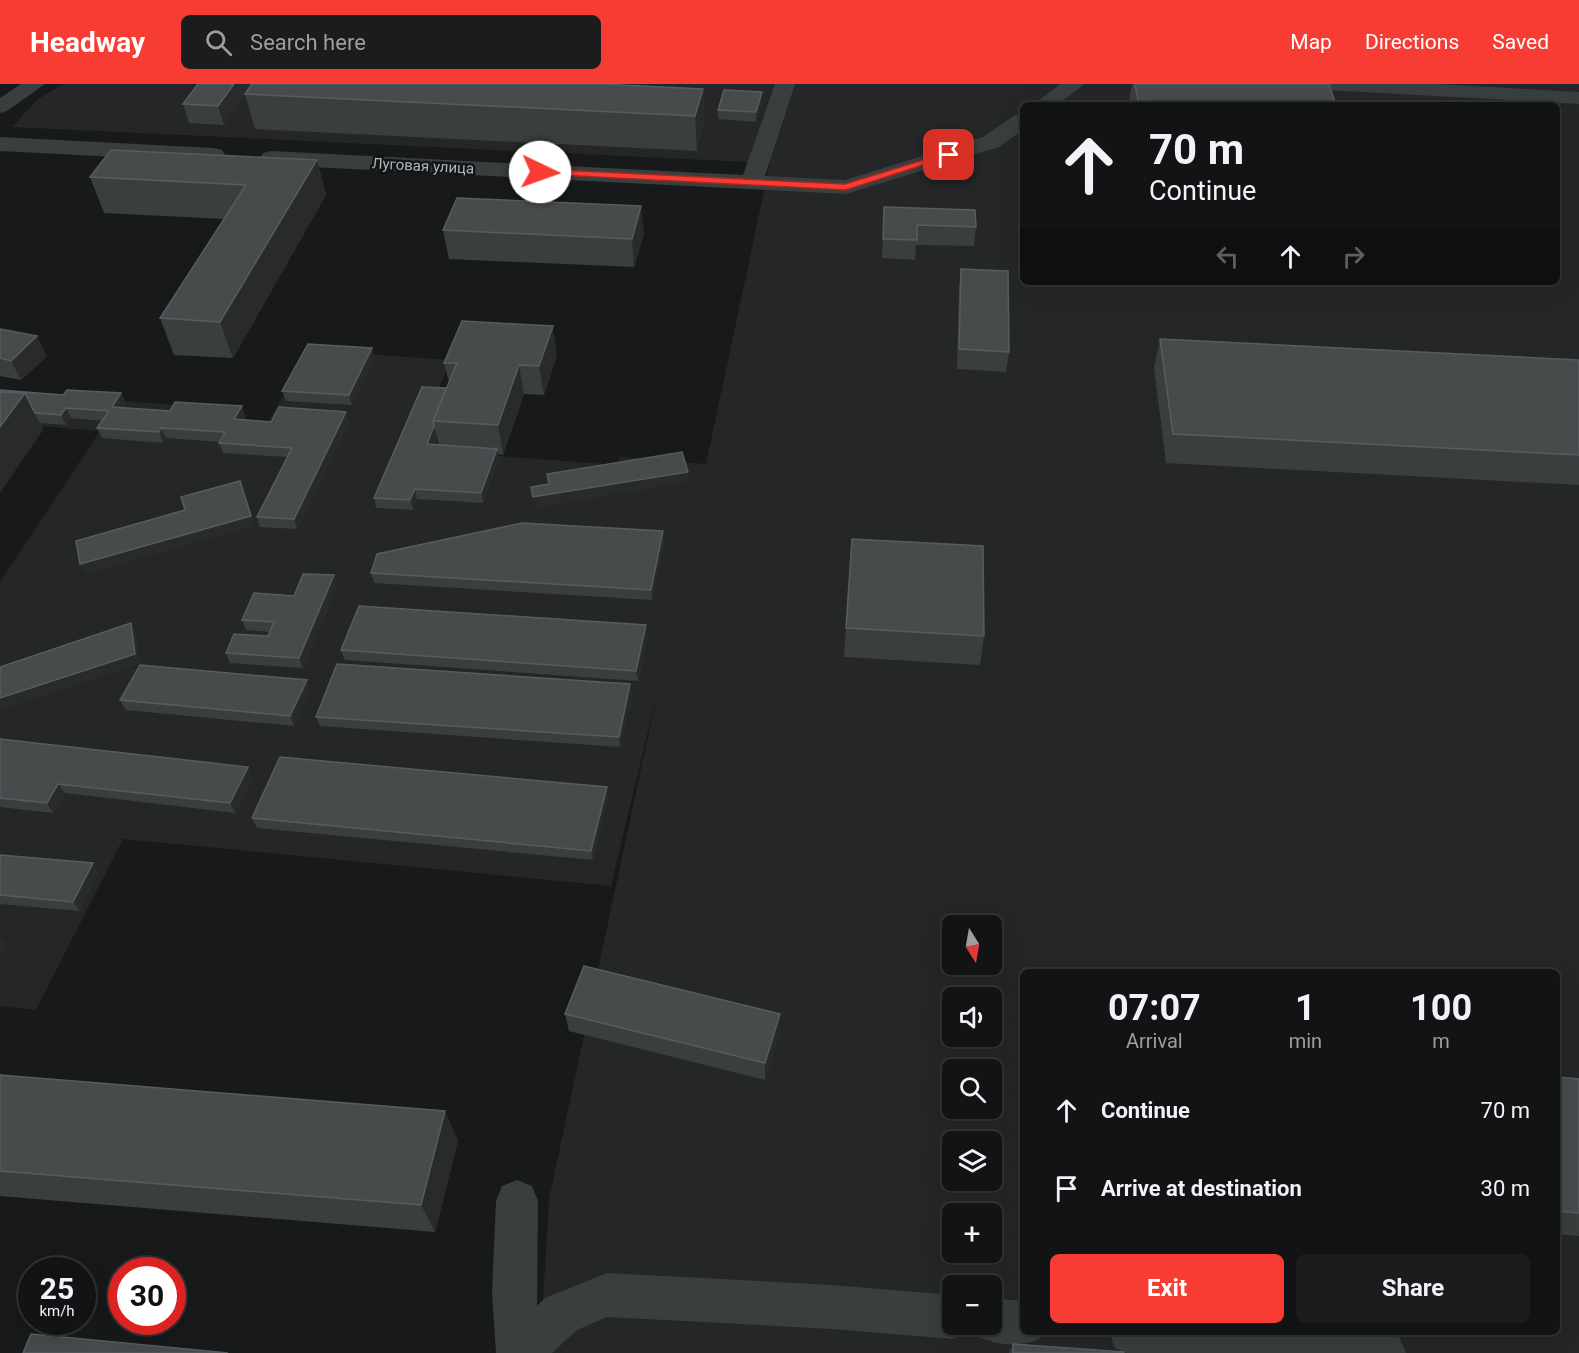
<!DOCTYPE html>
<html lang="en">
<head>
<meta charset="utf-8">
<style>
	body { margin:0; font-family:Roboto,sans-serif; background:#1b1c1d; color:#f1f3f6; height:100vh; display:flex; flex-direction:column; font-size:22px; white-space:nowrap }
	* { box-sizing:border-box; margin:0 }
	p { font-size:20px; color:#9c9ea0 }
	.icon { flex:none; width:33px; height:33px; fill:none; stroke:currentColor; stroke-width:2; stroke-linecap:round; stroke-linejoin:round }
	.map { position:relative; flex:1; overflow:hidden }
	.sheet { position:absolute; left:1020px; top:885px; width:540px; height:366px; display:flex; flex-direction:column; background:#121314; border-radius:9px; box-shadow:0 6px 24px #0002,0 0 0 2px #313234 }
	.sheet>* { flex:none }
	.guide { position:absolute; left:1020px; top:18px; width:540px; height:183px; border-radius:9px; box-shadow:0 6px 24px #0002,0 0 0 2px #313234; background:#121314; color:#f1f3f6; overflow:hidden }
	.needle { width:39px; rotate:169deg }
	.buttons { position:absolute; left:942px; top:831px; display:grid; gap:12px }
	.buttons a { display:grid; place-items:center; width:60px; height:60px; border-radius:9px; background:#121314; box-shadow:0 6px 24px #0002,0 0 0 2px #313234; font-size:30px }
	.speed { position:absolute; left:18px; top:1173px; display:flex; gap:12px; font-size:30px; font-weight:700; text-align:center }
	.speed>* { display:grid; place-content:center; width:78px; height:78px; border-radius:50%; background:#121314; box-shadow:0 6px 24px #0002,0 0 0 2px #313234; line-height:1 }
	.speed small { font-size:15px; font-weight:400 }
	.speed .limit { border:9px solid #d22; background:#fff; color:#111 }
	.pin { position:absolute; display:grid; place-items:center; width:51px; height:51px; color:#fff; margin:-26px; border-radius:12px; box-shadow:0 3px 9px #0006 }
	.me { position:absolute; width:66px; margin:-33px; rotate:93deg; stroke-linejoin:round; filter:drop-shadow(0 0 4px #0008) }
	.turn { display:flex; align-items:center; gap:21px; height:126px; padding:0 30px; font-size:27px }
	.turn .icon { width:78px; height:78px; stroke-width:2.5 }
	.turn b { display:block; font-size:42px; line-height:51px }
	.lanes { display:flex; align-items:center; height:57px; padding:0 30px; background:#0003; justify-content:center; gap:30px; direction:ltr }
	.lanes .off { opacity:.35 }
	.eta { display:flex; justify-content:space-evenly; align-items:center; height:102px; text-align:center }
	.eta b { font-size:36px; font-weight:700; line-height:42px }
	.action { display:flex; gap:12px; margin-top:auto; padding:12px 30px }
	.action a { flex:1; height:69px; border-radius:9px; background:#f73d33; color:#fff; font-size:24px; font-weight:700; line-height:69px; text-align:center }
	.action a+a { background:#1b1c1d; color:#f1f3f6 }
	ul { padding:0; list-style:none }
	li { display:flex; align-items:center; gap:18px; height:78px; padding:0 30px }
	li div { flex:1 }
	li b { display:block; font-size:22px }
	li em { font-style:normal }
	header { display:flex; align-items:center; gap:36px; box-sizing:border-box; height:84px; padding:0 30px; background:#f73d33; color:#fff }
	header strong { font-size:28px }
	nav { display:flex; gap:33px; margin-inline-start:auto; font-size:21px }
	.search { width:420px; height:54px; background:#1b1c1d; display:flex; align-items:center; gap:15px; box-sizing:border-box; padding:0 21px; border-radius:9px; color:#9c9ea0; font-size:22px }
	.map>svg:first-child { display:block }
</style>
</head>
<body>
<header>
<strong>Headway</strong>
<div class="search"><svg class="icon" aria-label="search" viewBox="0 0 24 24"><circle cx="10" cy="10" r="6"/><path d="M15 15l6 6"/></svg>Search here</div>
<nav><a>Map</a><a>Directions</a><a>Saved</a></nav>
</header>
<div class="map">
<svg width="1579" height="1269" viewBox="0 0 1579 1269">
	<rect width="100%" height="100%" fill="#18191a"/>
	<!-- built -->
	<path fill="#242627" fill-rule="evenodd" d="M 63,0 L 1579,0 L 1579,1269 L 540,1269 L 549,1115 L 658,605 L 611,802 L 123,755 L 36,926 L 0,922 L 0,498 L 100,347 L 0,339 L 0,308 L 179,321 L 173,331 L 268,338 L 309,266 L 451,276 L 436,311 L 457,312 L 434,367 L 618,381 L 620,373 L 706,380 L 770,79 L 12,43 L 37,16 ZM 1023,21 L 1557,21 L 1557,198 L 1023,198 ZM 952,842 L 992,842 L 992,880 L 952,880 ZM 1023,888 L 1557,888 L 1557,1248 L 1023,1248 ZM 952,914 L 992,914 L 992,952 L 952,952 ZM 952,986 L 992,986 L 992,1024 L 952,1024 ZM 952,1058 L 992,1058 L 992,1096 L 952,1096 ZM 952,1130 L 992,1130 L 992,1168 L 952,1168 ZM 952,1202 L 992,1202 L 992,1240 L 952,1240 Z"/>
	<g fill="none" stroke-linecap="round" stroke-linejoin="round">
		<!-- minor -->
		<g fill="#393e3f" fill-rule="evenodd">
			<path d="M 21,0 L 45,0 L 7,27 L 0,29 L 0,14 Z"/>
			<path d="M 775,0 L 795,0 L 765,92 L 845,96 L 983,53 L 1015,31 L 1023,30 L 1023,46 L 999,63 L 846,110 L 271,81 L 263,79 L 260,74 L 263,69 L 271,67 L 743,91 Z"/>
			<path d="M 1060,0 L 1084,0 L 1058,21 L 1033,21 Z"/>
			<path d="M 1314,0 L 1438,0 L 1579,8 L 1579,20 L 1324,6 L 1317,4 Z"/>
			<path d="M 0,53 L 214,64 L 222,66 L 225,71 L 222,76 L 214,78 L 0,67 Z"/>
			<path d="M 517,1096 L 532,1102 L 538,1117 L 537,1222 L 545,1214 L 607,1189 L 832,1201 L 952,1211 L 952,1240 L 971,1240 L 968,1249 L 952,1255 L 832,1245 L 607,1233 L 577,1246 L 552,1269 L 496,1269 L 492,1209 L 496,1117 L 502,1102 Z"/>
			<path d="M 992,1214 L 1023,1217 L 1023,1248 L 1042,1248 L 1039,1255 C 1017,1264 998,1261 976,1252 L 972,1240 L 992,1240 Z"/>
			<path d="M 1109,1248 L 1387,1248 L 1399,1253 L 1406,1269 L 1127,1269 L 1115,1264 Z"/>
		</g>
	</g>
	<!-- wall -->
	<g fill="#3b3e3f" fill-rule="evenodd">
		<path d="M 198,0 L 703,5 L 704,40 L 697,67 L 255,45 L 245,10 L 224,41 L 189,39 L 183,20 Z"/>
		<path d="M 1132,0 L 1329,0 L 1336,21 L 1129,21 L 1129,18 Z"/>
		<path d="M 762,8 L 762,18 L 756,38 L 718,35 L 718,26 Z"/>
		<path d="M 317,76 L 326,111 L 233,274 L 174,271 L 160,234 L 224,135 L 104,129 L 90,93 Z"/>
		<path d="M 884,123 L 976,143 L 974,162 L 916,161 L 915,176 L 882,174 Z"/>
		<path d="M 443,146 L 644,150 L 634,183 L 449,175 Z"/>
		<path d="M 961,185 L 1009,268 L 1006,288 L 957,285 L 959,204 Z"/>
		<path d="M 0,245 L 47,272 L 21,296 L 0,292 Z"/>
		<path d="M 1160,255 L 1579,276 L 1579,401 L 1166,379 L 1154,284 Z"/>
		<path d="M 557,271 L 544,311 L 524,310 L 503,371 L 498,370 L 499,375 L 483,419 L 417,415 L 413,426 L 376,424 L 374,414 L 446,304 L 449,298 L 444,279 ZM 437,352 L 439,361 L 433,361 Z"/>
		<path d="M 374,274 L 352,321 L 286,317 L 282,307 Z"/>
		<path d="M 0,306 L 63,311 L 121,309 L 126,320 L 123,324 L 170,327 L 242,322 L 245,333 L 244,336 L 271,338 L 349,338 L 297,445 L 260,443 L 257,433 L 287,373 L 223,369 L 219,359 L 220,358 L 166,354 L 163,359 L 102,354 L 97,344 L 103,337 L 71,334 L 66,341 L 40,339 L 43,346 Z"/>
		<path d="M 664,457 L 652,516 L 374,499 L 371,489 Z"/>
		<path d="M 334,491 L 337,501 L 303,584 L 230,579 L 226,569 L 268,552 L 270,548 L 246,546 L 242,536 L 294,512 Z"/>
		<path d="M 846,544 L 984,552 L 980,581 L 844,573 Z"/>
		<path d="M 648,551 L 638,597 L 345,576 L 341,566 Z"/>
		<path d="M 310,605 L 294,642 L 126,626 L 120,616 Z"/>
		<path d="M 632,610 L 620,663 L 320,642 L 316,633 Z"/>
		<path d="M 0,655 L 252,693 L 235,729 L 65,709 L 53,729 L 0,723 Z"/>
		<path d="M 608,713 L 593,776 L 257,744 L 252,734 Z"/>
		<path d="M 0,771 L 99,789 L 80,827 L 0,820 Z"/>
		<path d="M 565,930 L 780,947 L 765,996 L 569,947 Z"/>
		<path d="M 0,991 L 458,1056 L 435,1148 L 0,1112 Z"/>
		<path d="M 1557,993 L 1579,995 L 1579,1152 L 1557,1150 Z"/>
		<path d="M 1013,1260 L 1124,1269 L 1009,1269 Z"/>
	</g>
	<!-- shaded-wall -->
	<g fill="#282a2b">
		<path d="M 234,0 L 252,0 L 224,41 L 218,22 Z"/>
		<path d="M 703,5 L 704,40 L 697,67 L 695,32 Z"/>
		<path d="M 762,8 L 762,18 L 756,38 L 756,28 Z"/>
		<path d="M 317,76 L 326,111 L 233,274 L 220,238 Z"/>
		<path d="M 641,122 L 644,150 L 634,183 L 632,155 Z"/>
		<path d="M 553,242 L 557,271 L 544,311 L 539,282 Z"/>
		<path d="M 37,252 L 47,272 L 21,296 L 11,277 Z"/>
		<path d="M 372,264 L 374,274 L 352,321 L 349,311 Z"/>
		<path d="M 519,281 L 524,310 L 503,371 L 498,341 Z"/>
		<path d="M 25,309 L 43,346 L 0,409 L 0,343 Z"/>
		<path d="M 121,309 L 126,320 L 117,333 L 112,323 Z"/>
		<path d="M 242,322 L 245,333 L 238,346 L 234,335 Z"/>
		<path d="M 66,324 L 71,334 L 66,341 L 61,331 Z"/>
		<path d="M 346,328 L 349,338 L 297,445 L 294,435 Z"/>
		<path d="M 434,342 L 437,352 L 429,370 L 427,360 Z"/>
		<path d="M 161,344 L 166,354 L 163,359 L 159,348 Z"/>
		<path d="M 497,365 L 499,375 L 483,419 L 481,409 Z"/>
		<path d="M 688,388 L 689,398 L 535,424 L 533,413 Z"/>
		<path d="M 240,397 L 255,442 L 86,490 L 80,480 L 251,432 Z"/>
		<path d="M 415,405 L 417,415 L 413,426 L 410,416 Z"/>
		<path d="M 663,447 L 664,457 L 652,516 L 651,506 Z"/>
		<path d="M 334,491 L 337,501 L 303,584 L 299,574 Z"/>
		<path d="M 131,539 L 136,549 L 140,580 L 0,626 L 0,614 Z"/>
		<path d="M 646,541 L 648,551 L 638,597 L 636,587 Z"/>
		<path d="M 307,596 L 310,605 L 294,642 L 290,632 Z"/>
		<path d="M 630,600 L 632,610 L 620,663 L 619,653 Z"/>
		<path d="M 248,683 L 252,693 L 235,729 L 230,719 Z"/>
		<path d="M 58,700 L 65,709 L 53,729 L 47,719 Z"/>
		<path d="M 607,703 L 608,713 L 593,776 L 591,767 Z"/>
		<path d="M 93,779 L 99,789 L 80,827 L 73,818 Z"/>
		<path d="M 0,853 L 6,860 L 0,870 Z"/>
		<path d="M 780,930 L 780,947 L 765,996 L 765,979 Z"/>
		<path d="M 445,1027 L 458,1056 L 435,1148 L 421,1121 Z"/>
	</g>
	<!-- building -->
	<g fill="#474b4c" stroke="#575d5e" stroke-width="1.5">
		<path d="M 198,0 L 234,0 L 218,22 L 183,20 Z"/>
		<path d="M 252,0 L 601,0 L 703,5 L 695,32 L 245,10 Z"/>
		<path d="M 1135,0 L 1329,0 L 1336,21 L 1253,21 L 1138,16 Z"/>
		<path d="M 724,6 L 762,8 L 756,28 L 718,26 Z"/>
		<path d="M 111,66 L 317,76 L 220,238 L 160,234 L 246,101 L 90,93 Z"/>
		<path d="M 457,114 L 641,122 L 632,155 L 443,146 Z"/>
		<path d="M 884,123 L 975,126 L 976,143 L 917,141 L 917,156 L 883,155 Z"/>
		<path d="M 961,185 L 1008,187 L 1009,268 L 959,265 Z"/>
		<path d="M 462,237 L 553,242 L 539,282 L 519,281 L 498,341 L 433,337 L 457,279 L 444,279 Z"/>
		<path d="M 0,245 L 37,252 L 11,277 L 0,274 Z"/>
		<path d="M 1160,255 L 1579,276 L 1579,371 L 1173,350 Z"/>
		<path d="M 308,260 L 372,264 L 349,311 L 282,307 Z"/>
		<path d="M 422,303 L 446,304 L 433,337 L 434,342 L 427,360 L 497,365 L 481,409 L 415,405 L 410,416 L 374,414 Z"/>
		<path d="M 0,306 L 63,311 L 67,306 L 121,309 L 112,323 L 170,327 L 175,318 L 242,322 L 234,335 L 271,338 L 279,323 L 346,328 L 294,435 L 257,433 L 292,364 L 219,359 L 225,348 L 161,344 L 159,348 L 97,344 L 109,327 L 66,324 L 61,331 L 35,329 L 25,309 L 0,308 Z"/>
		<path d="M 0,308 L 25,309 L 0,343 Z"/>
		<path d="M 682,368 L 688,388 L 533,413 L 531,403 L 549,400 L 547,390 Z"/>
		<path d="M 240,397 L 251,432 L 80,480 L 76,457 L 185,426 L 181,413 Z"/>
		<path d="M 522,439 L 663,447 L 651,506 L 371,489 L 377,470 Z"/>
		<path d="M 852,455 L 983,462 L 984,552 L 846,544 Z"/>
		<path d="M 303,490 L 334,491 L 299,574 L 226,569 L 234,550 L 268,552 L 274,538 L 242,536 L 254,509 L 294,512 Z"/>
		<path d="M 359,522 L 646,541 L 636,587 L 341,566 Z"/>
		<path d="M 131,539 L 135,570 L 0,614 L 0,583 Z"/>
		<path d="M 337,580 L 630,600 L 619,653 L 316,633 Z"/>
		<path d="M 140,581 L 307,596 L 290,632 L 120,616 Z"/>
		<path d="M 0,655 L 248,683 L 230,719 L 58,700 L 47,719 L 0,714 Z"/>
		<path d="M 280,673 L 607,703 L 591,767 L 252,734 Z"/>
		<path d="M 0,771 L 93,779 L 73,818 L 0,811 Z"/>
		<path d="M 584,882 L 780,930 L 765,979 L 565,930 Z"/>
		<path d="M 0,991 L 445,1027 L 421,1121 L 0,1087 Z"/>
		<path d="M 1557,993 L 1579,995 L 1579,1129 L 1557,1127 Z"/>
		<path d="M 31,1250 L 228,1269 L 23,1269 Z"/>
		<path d="M 1013,1260 L 1124,1268 L 1124,1269 L 1013,1269 Z"/>
	</g>
	<!-- route -->
	<path fill="#f73d33" stroke="#a12821" stroke-width="1.5" d="M 946,69 L 954,71 L 846,106 L 540,90 L 536,88 L 540,85 L 845,100 Z"/>
	<g text-anchor="middle" stroke-width="5" stroke-linejoin="round" paint-order="stroke">
		<!-- far-street labels -->
		<g font-size="15" fill="#aab9ba" stroke="#131415">
			<text transform="translate(423 82) rotate(3)" y="5">Луговая улица</text>
		</g>
	</g>
</svg>
<div class="buttons">
<a><svg class="needle" viewBox="-14 -14 28 28"><path d="M0-13l5 13h-10z" fill="#e53935"/><path d="M0 13l5-13h-10z" fill="#9c9ea0"/></svg></a>
<a><svg class="icon" aria-label="sound" viewBox="0 0 24 24"><path d="M4 9h4l5-4v14l-5-4H4zM17 9q2 3 0 6"/></svg></a>
<a><svg class="icon" aria-label="search" viewBox="0 0 24 24"><circle cx="10" cy="10" r="6"/><path d="M15 15l6 6"/></svg></a>
<a><svg class="icon" aria-label="layers" viewBox="0 0 24 24"><path d="M12 4l9 5-9 5-9-5zM3 14l9 5 9-5"/></svg></a>
<a>+</a>
<a>−</a>
</div>
<div class="speed"><div>25<small>km/h</small></div><div class="limit">30</div></div>
<div class="pin" style="left:949px;top:71px;background:#d93025"><svg class="icon" aria-label="arrive" viewBox="0 0 24 24"><path d="M6 21V4h12l-3 4 3 4H6"/></svg></div>
<svg class="me" style="left:540px;top:88px" viewBox="-20 -20 40 40"><circle r="19" fill="#fff"/><path d="M0-13L10 11 0 6-10 11z" fill="#f73d33"/></svg>
<div class="guide">
<div class="turn"><svg class="icon" aria-label="ahead" viewBox="0 0 24 24"><path d="M12 20V5M6 11l6-6 6 6"/></svg><div><b>70 m</b>Continue</div></div>
<div class="lanes"><svg class="icon off" aria-label="left" viewBox="0 0 24 24"><path d="M17 20v-9H6M10 6l-5 5 5 5"/></svg><svg class="icon" aria-label="ahead" viewBox="0 0 24 24"><path d="M12 20V5M6 11l6-6 6 6"/></svg><svg class="icon off" aria-label="right" viewBox="0 0 24 24"><path d="M7 20v-9h11M14 6l5 5-5 5"/></svg></div>
</div>
<section class="sheet">
<div class="eta">
<div><b>07:07</b><p>Arrival</p></div>
<div><b>1</b><p>min</p></div>
<div><b>100</b><p>m</p></div>
</div>
<ul>
<li><svg class="icon" aria-label="ahead" viewBox="0 0 24 24"><path d="M12 20V5M6 11l6-6 6 6"/></svg><div><b>Continue</b></div><em>70 m</em></li>
<li><svg class="icon" aria-label="arrive" viewBox="0 0 24 24"><path d="M6 21V4h12l-3 4 3 4H6"/></svg><div><b>Arrive at destination</b></div><em>30 m</em></li>
</ul>
<div class="action"><a>Exit</a><a>Share</a></div>
</section>
</div>
</body>
</html>
